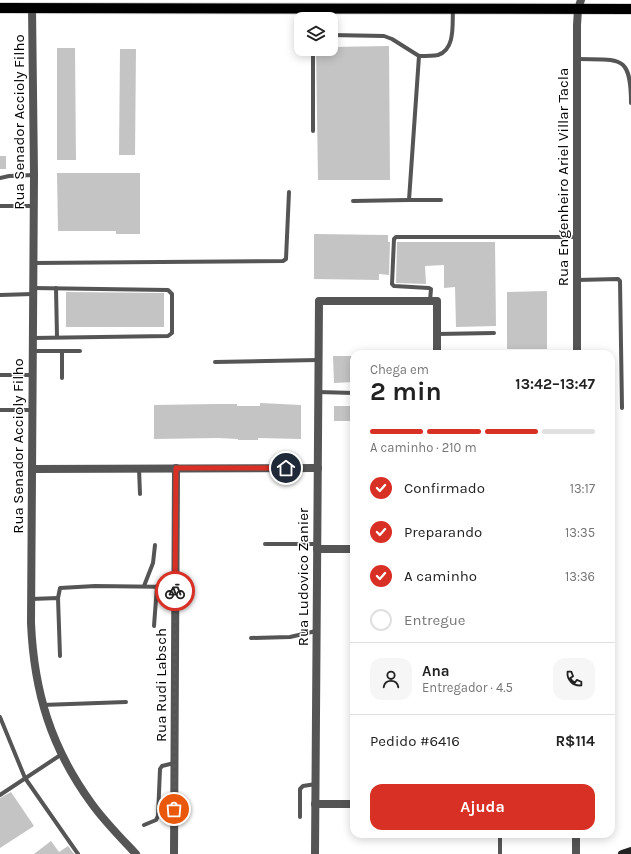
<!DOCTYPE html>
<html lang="pt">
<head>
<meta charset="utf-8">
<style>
	body { margin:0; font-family:Karla,sans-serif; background:#f6f6f6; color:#222; height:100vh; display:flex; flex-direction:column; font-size:15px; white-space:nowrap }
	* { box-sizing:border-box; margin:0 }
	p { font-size:13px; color:#767676 }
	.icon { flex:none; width:22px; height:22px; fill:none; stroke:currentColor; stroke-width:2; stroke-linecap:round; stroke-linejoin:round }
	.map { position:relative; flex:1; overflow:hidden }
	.panel { position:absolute; left:350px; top:350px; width:265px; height:488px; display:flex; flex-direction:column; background:#fff; border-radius:12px; box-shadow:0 2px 10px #0003 }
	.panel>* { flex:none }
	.controls { position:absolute; left:294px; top:12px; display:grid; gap:8px }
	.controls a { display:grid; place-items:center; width:44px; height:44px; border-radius:8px; background:#fff; box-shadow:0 2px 10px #0003; font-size:20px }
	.pin { position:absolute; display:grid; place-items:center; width:34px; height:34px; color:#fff; margin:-17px; border:2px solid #fff; border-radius:50%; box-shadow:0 1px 4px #0007 }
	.courier { position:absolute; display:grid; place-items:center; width:40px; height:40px; margin:-20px; border:3px solid #d93025; border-radius:50%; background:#fff; color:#222; box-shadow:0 1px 5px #0007 }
	.headline em { font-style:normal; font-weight:700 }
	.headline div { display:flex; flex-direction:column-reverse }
	.headline { display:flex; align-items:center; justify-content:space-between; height:68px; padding:0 20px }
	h1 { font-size:26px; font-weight:700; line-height:30px }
	.bar { display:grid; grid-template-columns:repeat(4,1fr); gap:6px 4px; align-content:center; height:48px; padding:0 20px }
	.bar i { height:5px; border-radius:3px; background:#e0e0e0 }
	.bar .active { background:#d93025 }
	.bar p { grid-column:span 4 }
	.line { display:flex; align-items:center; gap:10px; padding:0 20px; border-top:1px solid #e0e0e0 }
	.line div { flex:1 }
	.round { display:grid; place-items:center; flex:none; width:42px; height:42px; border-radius:12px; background:#f6f6f6 }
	ol { padding:0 20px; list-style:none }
	li { display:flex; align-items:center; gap:12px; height:44px }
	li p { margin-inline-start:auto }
	li .icon { padding:4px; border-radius:50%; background:#d93025; color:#fff; stroke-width:4 }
	li:last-child { color:#767676 }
	li i { width:22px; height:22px; border:2px solid #e0e0e0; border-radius:50% }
	.action { display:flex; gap:8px; margin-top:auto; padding:8px 20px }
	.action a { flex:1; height:46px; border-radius:12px; background:#d93025; color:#fff; font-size:16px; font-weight:700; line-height:46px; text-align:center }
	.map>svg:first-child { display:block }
	.building { fill:#c4c4c4 }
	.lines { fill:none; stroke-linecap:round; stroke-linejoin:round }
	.primary-casing { stroke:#dbdbdb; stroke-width:12 }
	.service { stroke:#555; stroke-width:4 }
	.minor { stroke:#555; stroke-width:8 }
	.secondary { stroke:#222; stroke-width:8 }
	.primary { stroke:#000; stroke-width:10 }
	.done { stroke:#595959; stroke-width:4; stroke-dasharray:0 7.2 }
	.route { stroke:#d93025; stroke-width:5 }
	.labels { text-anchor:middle; stroke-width:3; stroke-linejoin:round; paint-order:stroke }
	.street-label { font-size:15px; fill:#000; stroke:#fff }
</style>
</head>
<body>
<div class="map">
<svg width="631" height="854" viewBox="0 0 631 854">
	<rect width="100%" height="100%" fill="#fff"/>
	<g class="building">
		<polygon points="389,46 390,180 318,180 316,49 331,49 331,47"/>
		<polygon points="57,48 75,48 76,160 57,160"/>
		<polygon points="120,49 136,49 135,155 119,155"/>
		<rect x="0" y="156" width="6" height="13"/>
		<polygon points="57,173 140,173 140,234 116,234 116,231 58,231"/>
		<polygon points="314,234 388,235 388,242 390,242 389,275 379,274 379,280 314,279"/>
		<polygon points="397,242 495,242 496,326 456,327 455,287 444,288 444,265 425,266 426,284 396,283"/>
		<polygon points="547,291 547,349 507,349 507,292"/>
		<polygon points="66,292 164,293 164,327 66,327"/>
		<polygon points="333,356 354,356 354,382 334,383"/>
		<polygon points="260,403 301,405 301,439 258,438 258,440 238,440 238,439 218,438 154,439 154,405 215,404 237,404 237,406 260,406"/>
		<rect x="334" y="406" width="20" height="15"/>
		<polygon points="11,792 34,826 0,848 0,798"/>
		<polygon points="51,841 59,852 68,846 74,854 34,854"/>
	</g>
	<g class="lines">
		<defs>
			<polyline id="primary" points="0,8 631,9"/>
		</defs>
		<use href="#primary" class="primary-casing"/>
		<g class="service">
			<polyline points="331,35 384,36 392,39 419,56"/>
			<path d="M578,59c42,1 53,-5 53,44"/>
			<polyline points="313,131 313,49"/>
			<polyline points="0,178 9,176 34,175"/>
			<path d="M441,200h-32l10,-144c6,0 14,0 19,-1 18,-6 14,-32 15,-46"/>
			<polyline points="353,201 409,200"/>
			<polyline points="0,206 33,206"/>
			<polyline points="33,263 283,261 286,259 289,192"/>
			<polyline points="577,280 618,279 620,281 622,408"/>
			<polyline points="33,288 168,290 172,294 172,333 168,336 33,338"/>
			<polyline points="56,288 57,337"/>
			<polyline points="0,295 33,294"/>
			<polyline points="430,301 431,289 429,288 394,286 392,284 394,239 396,237 577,237"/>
			<polyline points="437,334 494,333"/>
			<polyline points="33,351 80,351"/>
			<polyline points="62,351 62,378"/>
			<polyline points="215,362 318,360"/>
			<polyline points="0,375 33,375"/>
			<polyline points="318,392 354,393"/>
			<polyline points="0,410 32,410"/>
			<polyline points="139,469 140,494"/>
			<polyline points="265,544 317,544"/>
			<polyline points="144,586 153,563 155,545"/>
			<polyline points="58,598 60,588 95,586 175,587"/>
			<polyline points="31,599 58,598 60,656"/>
			<polyline points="154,626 157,586"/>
			<polyline points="251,638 290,637 316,631"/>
			<polyline points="42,705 126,702"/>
			<polyline points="0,717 25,778 78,854"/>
			<polyline points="0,795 62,754"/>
			<polyline points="300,817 300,789 303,786 316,784"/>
			<polyline points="144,825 156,820 158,816 160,769 162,766 174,763"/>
			<polyline points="500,854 500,834"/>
		</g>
		<g class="minor">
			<path d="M32,8l2,167 -3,448c3,69 20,125 61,181 13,18 29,34 44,50"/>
			<polyline points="577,354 577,25 578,9 581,0"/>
			<polyline points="32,469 318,468"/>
			<polyline points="317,549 354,549"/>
			<polyline points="315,804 354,804"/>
			<polyline points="174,854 176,468"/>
			<polyline points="315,854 319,301 437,301 437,354"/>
			<polyline points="576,854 576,834"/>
		</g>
		<polyline class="secondary" points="622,854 631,851"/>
		<use href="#primary" class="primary"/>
	</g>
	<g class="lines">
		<polyline class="done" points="174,809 175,591"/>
		<polyline class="route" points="175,591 176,468 286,468"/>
	</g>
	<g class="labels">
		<g class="street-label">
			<text transform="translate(19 122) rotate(-90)" y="5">Rua Senador Accioly Filho</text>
			<text transform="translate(563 177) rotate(-90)" y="5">Rua Engenheiro Ariel Villar Tacla</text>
			<text transform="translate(18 446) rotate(-90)" y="5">Rua Senador Accioly Filho</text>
			<text transform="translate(303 577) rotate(-90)" y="5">Rua Ludovico Zanier</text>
			<text transform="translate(161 685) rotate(-90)" y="5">Rua Rudi Labsch</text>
		</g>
	</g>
</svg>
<div class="controls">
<a><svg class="icon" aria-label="layers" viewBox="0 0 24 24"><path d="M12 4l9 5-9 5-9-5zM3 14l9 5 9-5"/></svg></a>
</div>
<div class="pin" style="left:174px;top:809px;background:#ea580c"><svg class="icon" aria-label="bag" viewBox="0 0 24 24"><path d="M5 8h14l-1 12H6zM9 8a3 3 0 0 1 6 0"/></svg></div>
<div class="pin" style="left:286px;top:468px;background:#1f2937"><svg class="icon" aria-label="home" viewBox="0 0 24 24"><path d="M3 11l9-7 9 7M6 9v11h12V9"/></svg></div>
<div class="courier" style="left:175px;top:591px"><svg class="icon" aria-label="bike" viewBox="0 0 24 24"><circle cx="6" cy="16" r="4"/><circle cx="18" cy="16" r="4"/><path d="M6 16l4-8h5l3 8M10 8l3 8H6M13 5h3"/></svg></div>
<section class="panel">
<div class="headline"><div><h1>2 min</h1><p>Chega em</p></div><em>13:42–13:47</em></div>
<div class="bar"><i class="active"></i><i class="active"></i><i class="active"></i><i></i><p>A caminho · 210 m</p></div>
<ol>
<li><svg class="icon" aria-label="check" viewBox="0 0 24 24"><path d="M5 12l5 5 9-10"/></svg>Confirmado<p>13:17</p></li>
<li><svg class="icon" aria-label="check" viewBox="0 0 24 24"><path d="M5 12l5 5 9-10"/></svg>Preparando<p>13:35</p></li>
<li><svg class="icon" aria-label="check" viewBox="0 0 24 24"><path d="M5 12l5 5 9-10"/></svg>A caminho<p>13:36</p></li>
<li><i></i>Entregue</li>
</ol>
<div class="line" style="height:72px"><a class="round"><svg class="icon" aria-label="person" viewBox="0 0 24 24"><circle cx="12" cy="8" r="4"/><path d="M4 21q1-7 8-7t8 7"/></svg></a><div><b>Ana</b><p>Entregador · 4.5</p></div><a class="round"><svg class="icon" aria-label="phone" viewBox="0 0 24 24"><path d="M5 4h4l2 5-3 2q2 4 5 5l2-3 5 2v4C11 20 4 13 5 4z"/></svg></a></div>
<div class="line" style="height:52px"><div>Pedido #6416</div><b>R$114</b></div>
<div class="action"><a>Ajuda</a></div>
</section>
</div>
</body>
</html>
